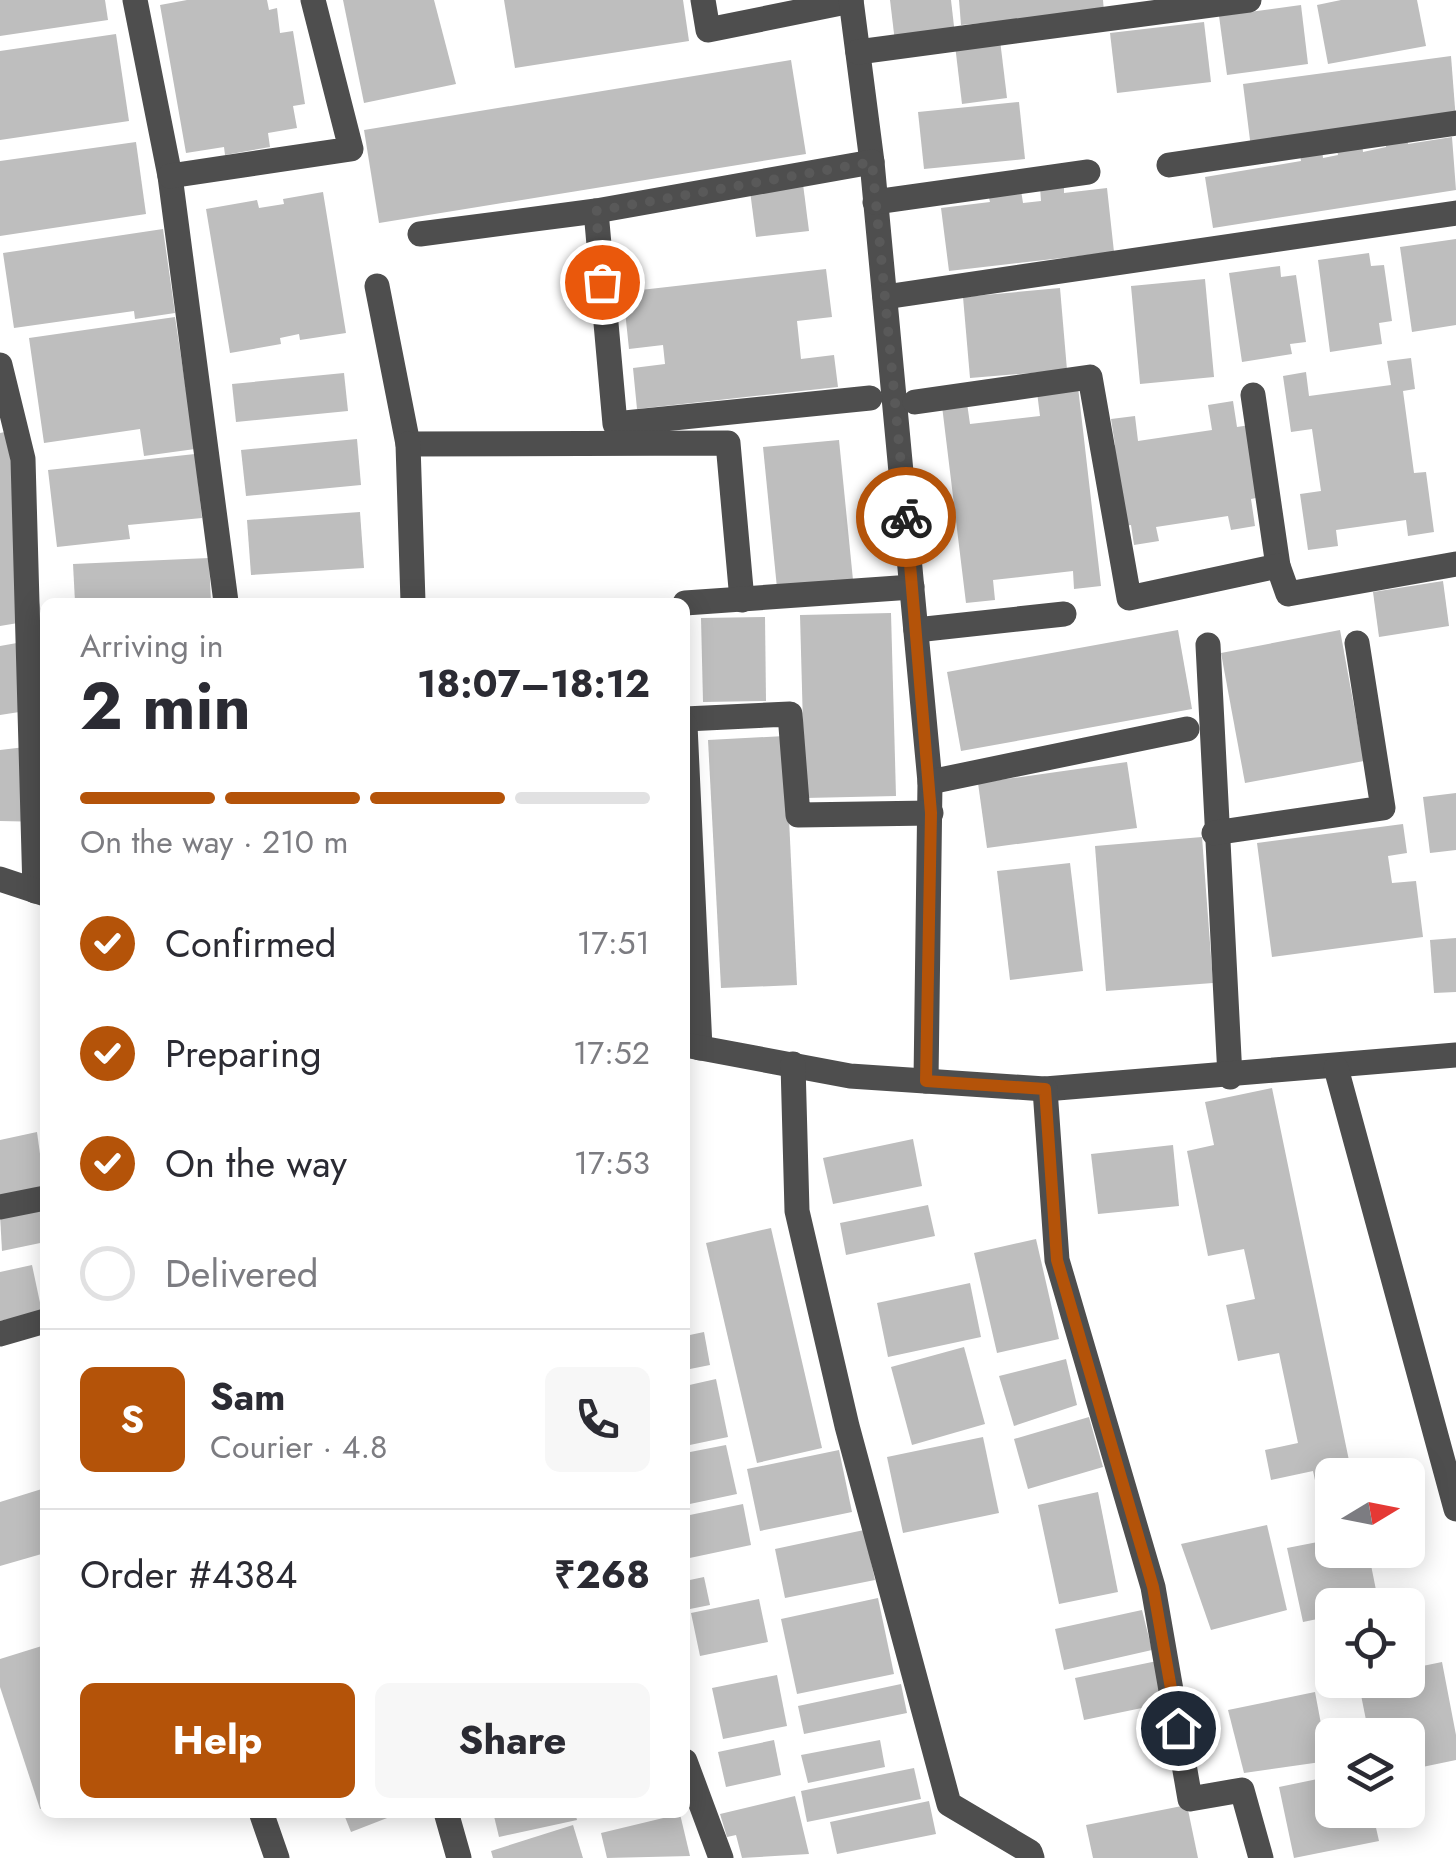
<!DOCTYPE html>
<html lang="en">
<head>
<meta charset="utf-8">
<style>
	body { margin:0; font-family:Jost,sans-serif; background:#f7f7f7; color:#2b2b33; height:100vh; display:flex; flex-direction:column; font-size:38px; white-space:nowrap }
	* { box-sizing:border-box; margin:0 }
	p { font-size:32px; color:#7c7c81 }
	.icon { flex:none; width:55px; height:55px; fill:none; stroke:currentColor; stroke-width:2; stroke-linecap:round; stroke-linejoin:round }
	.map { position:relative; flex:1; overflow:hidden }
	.drawer { position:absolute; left:40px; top:598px; width:650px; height:1220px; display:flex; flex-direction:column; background:#fff; border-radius:15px; box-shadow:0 5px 25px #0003 }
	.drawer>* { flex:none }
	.needle { width:65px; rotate:80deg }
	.fabs { position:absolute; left:1315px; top:1458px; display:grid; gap:20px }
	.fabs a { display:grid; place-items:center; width:110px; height:110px; border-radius:15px; background:#fff; box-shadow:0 5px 25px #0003; font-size:50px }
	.pin { position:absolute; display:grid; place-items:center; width:85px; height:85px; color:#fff; margin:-42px; border:5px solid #fff; border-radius:50%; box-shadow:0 2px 10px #0007 }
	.courier { position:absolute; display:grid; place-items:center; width:100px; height:100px; margin:-50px; border:8px solid #b45309; border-radius:50%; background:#fff; color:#222; box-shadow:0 2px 12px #0007 }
	.summary em { font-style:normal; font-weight:700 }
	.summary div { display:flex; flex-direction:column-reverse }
	.summary { display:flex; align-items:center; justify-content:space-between; height:170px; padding:0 40px }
	h1 { font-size:65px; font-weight:700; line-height:75px }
	.bar { display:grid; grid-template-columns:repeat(4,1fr); gap:15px 10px; align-content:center; height:120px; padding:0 40px }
	.bar i { height:12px; border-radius:8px; background:#e1e1e2 }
	.bar .active { background:#b45309 }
	.bar p { grid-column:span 4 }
	.line { display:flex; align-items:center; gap:25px; padding:0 40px; border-top:2px solid #e1e1e2 }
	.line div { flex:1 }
	.round { display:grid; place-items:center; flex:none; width:105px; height:105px; border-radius:15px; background:#f7f7f7 }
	ol { padding:0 40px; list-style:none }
	li { display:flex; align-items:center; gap:30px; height:110px }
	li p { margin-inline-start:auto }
	li .icon { padding:10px; border-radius:50%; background:#b45309; color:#fff; stroke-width:4 }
	li:last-child { color:#7c7c81 }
	li i { width:55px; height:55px; border:5px solid #e1e1e2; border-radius:50% }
	.action { display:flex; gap:20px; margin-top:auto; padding:20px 40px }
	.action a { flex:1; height:115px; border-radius:15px; background:#b45309; color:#fff; font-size:40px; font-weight:700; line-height:115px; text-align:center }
	.action a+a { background:#f7f7f7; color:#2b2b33 }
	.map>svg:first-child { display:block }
	.building { fill:#bebebe }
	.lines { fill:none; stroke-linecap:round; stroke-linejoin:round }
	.minor { stroke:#4e4e4e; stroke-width:25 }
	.done { stroke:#595959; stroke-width:10; stroke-dasharray:0 18 }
	.route { stroke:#b45309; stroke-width:12 }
</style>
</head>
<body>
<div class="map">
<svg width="1456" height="1858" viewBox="0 0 1456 1858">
	<rect width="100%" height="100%" fill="#fff"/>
	<g class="building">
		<polygon points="0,0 105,0 108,20 0,36"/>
		<polygon points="187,0 267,0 269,10 277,8 280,33 293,31 305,104 293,106 297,128 268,133 270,147 225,155 224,147 186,153 160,5"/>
		<polygon points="343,0 434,0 456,84 364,103"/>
		<polygon points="504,0 683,0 689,41 515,68"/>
		<polygon points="890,0 951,0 955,35 895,42"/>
		<polygon points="959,0 1103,0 1104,12 961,25"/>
		<polygon points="1341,0 1417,0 1426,46 1328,64 1317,5"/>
		<polygon points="1301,5 1308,64 1227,75 1219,16"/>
		<polygon points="1204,22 1211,82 1117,93 1110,33"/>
		<polygon points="116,34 129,121 0,140 0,51"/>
		<polygon points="1000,40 1007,98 962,104 955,45"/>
		<polygon points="1451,56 1456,121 1251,148 1243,84"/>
		<polygon points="791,60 806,154 379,223 364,130"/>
		<polygon points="1019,102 1025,159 924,169 918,112"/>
		<polygon points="1452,137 1456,190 1213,228 1205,177 1301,161 1300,153 1322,149 1323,158 1338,155 1336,146 1362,142 1363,152 1386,147 1386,141 1407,138 1408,144"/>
		<polygon points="136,142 146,214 0,236 0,161"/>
		<polygon points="803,184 809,231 756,237 750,191"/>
		<polygon points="1064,184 1064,193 1107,188 1114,252 949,271 941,208 990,202 988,194 1021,190 1023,203 1041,201 1040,187"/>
		<polygon points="323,192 346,333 300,340 299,334 280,338 281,344 230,353 206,209 257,200 259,208 284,204 283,199"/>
		<polygon points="163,229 175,313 135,319 134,311 14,328 3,253"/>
		<polygon points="1456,239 1456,325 1412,332 1400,247"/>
		<polygon points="1369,253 1371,266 1384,265 1392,321 1379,323 1382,344 1330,352 1318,260"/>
		<polygon points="1280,266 1281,277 1296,275 1306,342 1290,344 1292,354 1242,362 1229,273"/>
		<polygon points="826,269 832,317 797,321 801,359 834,355 838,387 637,409 633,368 665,364 663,345 629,349 623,292"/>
		<polygon points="1205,279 1214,377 1140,384 1131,286"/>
		<polygon points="1060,288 1067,370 970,378 963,297"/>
		<polygon points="175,317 195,449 144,456 140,429 44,443 29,338"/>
		<polygon points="1411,358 1415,389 1403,391 1414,473 1426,472 1434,532 1408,536 1406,520 1336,530 1338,546 1308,550 1300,494 1321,491 1312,429 1291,432 1283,376 1306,372 1309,396 1391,385 1387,361"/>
		<polygon points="344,373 348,411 236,422 232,384"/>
		<polygon points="1078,387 1101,586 1074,589 1073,571 993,580 995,600 966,603 942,406 967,403 970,424 1040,416 1037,392"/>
		<polygon points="1233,401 1237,427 1250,425 1261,497 1251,499 1255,526 1231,530 1228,516 1156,527 1159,541 1134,545 1131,525 1117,527 1105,447 1115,445 1111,419 1135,416 1138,441 1212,430 1208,405"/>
		<polygon points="10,431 42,619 0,626 0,433"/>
		<polygon points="357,439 361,485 246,496 241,450"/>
		<polygon points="839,440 853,580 777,588 763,447"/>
		<polygon points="195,454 202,518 128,525 130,539 57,547 48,470"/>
		<polygon points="360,512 364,568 251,575 247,520"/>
		<polygon points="209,558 211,602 75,602 73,564"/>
		<polygon points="1443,581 1449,626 1379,637 1373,592"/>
		<polygon points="891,613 896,796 805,798 800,615"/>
		<polygon points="765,617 766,701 703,702 701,618"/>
		<polygon points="1178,630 1192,709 961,751 947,672"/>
		<polygon points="1340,630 1364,761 1245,783 1221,653"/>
		<polygon points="45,638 45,708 0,715 0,646"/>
		<polygon points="785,736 797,985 721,988 708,740"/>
		<polygon points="42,745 45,822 0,821 0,750"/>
		<polygon points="1127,762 1137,828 987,848 978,783"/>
		<polygon points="1456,793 1456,850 1430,853 1423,797"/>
		<polygon points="1403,824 1407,853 1388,856 1392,883 1416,881 1423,937 1272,957 1257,843"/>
		<polygon points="1202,837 1213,983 1106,991 1095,846"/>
		<polygon points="1070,863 1083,971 1010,980 997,871"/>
		<polygon points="1456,938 1456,992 1434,993 1430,940"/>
		<polygon points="1272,1088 1352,1475 1332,1475 1332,1550 1368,1550 1379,1605 1332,1605 1332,1616 1303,1622 1287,1548 1328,1540 1313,1471 1271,1480 1265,1450 1298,1443 1279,1353 1238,1361 1226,1305 1255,1299 1244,1249 1208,1256 1187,1151 1214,1145 1205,1102"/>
		<polygon points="37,1132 45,1190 0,1200 0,1140"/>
		<polygon points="913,1139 922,1186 833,1204 823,1158"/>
		<polygon points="1173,1145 1179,1206 1098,1214 1091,1154"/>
		<polygon points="928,1205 935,1236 846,1255 840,1223"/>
		<polygon points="45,1206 45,1242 2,1251 0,1215"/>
		<polygon points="771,1228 822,1448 757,1463 706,1243"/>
		<polygon points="1036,1239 1059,1339 997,1353 974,1253"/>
		<polygon points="32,1265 42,1312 0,1321 0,1272"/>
		<polygon points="970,1283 981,1337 888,1357 877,1303"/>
		<polygon points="704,1332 710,1365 685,1370 685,1336"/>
		<polygon points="964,1347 985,1424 912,1445 891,1367"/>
		<polygon points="1066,1359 1077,1405 1014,1426 999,1376"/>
		<polygon points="716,1379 728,1437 685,1446 685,1386"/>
		<polygon points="1089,1417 1103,1467 1028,1489 1014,1439"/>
		<polygon points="983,1437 999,1513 903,1533 887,1457"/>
		<polygon points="726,1445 737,1494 685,1505 685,1453"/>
		<polygon points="839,1450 852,1512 760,1531 747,1469"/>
		<polygon points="45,1488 45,1553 0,1566 0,1502"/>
		<polygon points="1098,1492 1118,1592 1059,1604 1038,1505"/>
		<polygon points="743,1504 751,1545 685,1559 685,1516"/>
		<polygon points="1267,1525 1287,1610 1211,1630 1181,1544"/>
		<polygon points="864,1530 875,1580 785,1598 775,1549"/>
		<polygon points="704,1577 710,1605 685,1610 685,1581"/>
		<polygon points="878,1598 894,1674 797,1694 781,1619"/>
		<polygon points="759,1599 768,1642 700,1656 691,1613"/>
		<polygon points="1142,1610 1152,1650 1064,1670 1055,1629"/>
		<polygon points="45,1645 45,1807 40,1809 0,1687 0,1659"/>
		<polygon points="1157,1661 1166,1703 1084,1720 1075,1678"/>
		<polygon points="1442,1662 1456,1735 1456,1760 1408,1770 1408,1735 1369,1735 1358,1680 1408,1680 1408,1669"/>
		<polygon points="777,1675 787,1726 723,1739 712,1688"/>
		<polygon points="901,1684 907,1713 804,1734 798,1706"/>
		<polygon points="1315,1692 1328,1761 1244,1773 1228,1710"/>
		<polygon points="774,1740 781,1775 726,1787 718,1752"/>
		<polygon points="880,1740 885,1767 808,1783 801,1755"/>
		<polygon points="914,1768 921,1799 807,1822 801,1791"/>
		<polygon points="1332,1776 1332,1810 1372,1810 1379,1841 1294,1858 1279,1787"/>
		<polygon points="795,1796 809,1854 742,1858 736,1835 727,1837 720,1814"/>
		<polygon points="929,1801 936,1834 837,1854 830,1822"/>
		<polygon points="1187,1805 1198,1858 1093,1858 1086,1825"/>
		<polygon points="343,1812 400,1812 400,1813 351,1832"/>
		<polygon points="493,1812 575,1812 577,1820 499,1837"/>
		<polygon points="680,1814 690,1856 607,1858 601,1833"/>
		<polygon points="573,1825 583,1858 493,1858 491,1851"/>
	</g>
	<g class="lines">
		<g class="minor">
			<polyline points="135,0 170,176 226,602"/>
			<polyline points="703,0 708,30 851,1"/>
			<polyline points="851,0 872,162 930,782 926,1081"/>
			<polyline points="858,52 1249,0"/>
			<polyline points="1169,165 1456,123"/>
			<polyline points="170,176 351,149 313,0"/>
			<polyline points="875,202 1088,172"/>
			<polyline points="596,211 615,424 870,398"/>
			<polyline points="420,234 596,211 872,162"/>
			<polyline points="377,286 408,444 728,443 742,600"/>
			<polyline points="885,297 1456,213"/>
			<polyline points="0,365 23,459 35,891"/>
			<polyline points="1253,395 1278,566"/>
			<polyline points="915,402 1090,377 1129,598 1278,566 1288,594 1456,564"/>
			<polyline points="408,444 413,602"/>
			<polyline points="685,603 912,587"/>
			<polyline points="916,630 1064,614"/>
			<polyline points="1208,645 1230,1077"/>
			<polyline points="685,719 790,714 798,815 931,813"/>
			<polyline points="685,725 700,1048"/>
			<polyline points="930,782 1187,729"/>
			<polyline points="1214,833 1383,808 1357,643"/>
			<polyline points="0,879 45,894"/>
			<polyline points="685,1045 850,1076 1045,1089 1456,1055"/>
			<polyline points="793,1064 797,1211 847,1426 949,1804 1030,1852 1032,1858"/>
			<polyline points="1336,1068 1456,1509"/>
			<polyline points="1045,1089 1057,1260 1153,1587 1190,1799 1242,1790 1261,1858"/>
			<polyline points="0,1207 45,1198"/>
			<polyline points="0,1334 45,1321"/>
			<polyline points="685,1761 721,1858"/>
			<polyline points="261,1812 277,1858"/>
			<polyline points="446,1812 459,1858"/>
		</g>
	</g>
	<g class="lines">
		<polyline class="done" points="602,282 596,211 872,162 906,517"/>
		<polyline class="route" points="906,517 931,813 926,1081 1045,1089 1057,1260 1153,1587 1178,1728"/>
	</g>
</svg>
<div class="fabs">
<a><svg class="needle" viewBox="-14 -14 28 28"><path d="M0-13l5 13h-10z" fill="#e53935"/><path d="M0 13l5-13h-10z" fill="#7c7c81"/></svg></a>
<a><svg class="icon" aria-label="locate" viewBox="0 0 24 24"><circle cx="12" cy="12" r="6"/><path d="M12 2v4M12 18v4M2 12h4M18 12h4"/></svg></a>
<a><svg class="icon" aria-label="layers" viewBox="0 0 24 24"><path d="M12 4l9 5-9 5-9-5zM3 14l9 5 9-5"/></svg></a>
</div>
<div class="pin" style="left:602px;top:282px;background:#ea580c"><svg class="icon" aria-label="bag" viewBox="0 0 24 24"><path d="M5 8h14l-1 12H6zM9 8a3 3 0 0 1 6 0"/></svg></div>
<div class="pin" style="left:1178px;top:1728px;background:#1f2937"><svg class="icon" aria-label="home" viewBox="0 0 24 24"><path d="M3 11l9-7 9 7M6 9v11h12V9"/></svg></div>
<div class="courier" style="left:906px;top:517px"><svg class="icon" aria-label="bike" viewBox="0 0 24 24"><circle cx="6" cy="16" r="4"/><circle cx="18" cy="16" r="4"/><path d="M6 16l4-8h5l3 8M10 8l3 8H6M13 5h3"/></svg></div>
<section class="drawer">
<div class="summary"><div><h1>2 min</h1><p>Arriving in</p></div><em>18:07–18:12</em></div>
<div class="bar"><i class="active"></i><i class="active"></i><i class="active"></i><i></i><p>On the way · 210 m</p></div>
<ol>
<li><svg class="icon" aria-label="check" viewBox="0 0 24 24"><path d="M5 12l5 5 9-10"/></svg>Confirmed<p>17:51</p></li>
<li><svg class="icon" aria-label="check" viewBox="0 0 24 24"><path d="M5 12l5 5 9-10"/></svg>Preparing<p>17:52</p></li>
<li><svg class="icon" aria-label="check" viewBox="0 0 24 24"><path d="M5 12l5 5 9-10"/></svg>On the way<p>17:53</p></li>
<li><i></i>Delivered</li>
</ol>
<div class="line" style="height:180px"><b class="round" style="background:#b45309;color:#fff">S</b><div><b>Sam</b><p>Courier · 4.8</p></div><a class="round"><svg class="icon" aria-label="phone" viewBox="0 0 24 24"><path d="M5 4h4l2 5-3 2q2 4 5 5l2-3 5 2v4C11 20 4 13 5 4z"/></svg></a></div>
<div class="line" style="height:130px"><div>Order #4384</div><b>₹268</b></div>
<div class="action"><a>Help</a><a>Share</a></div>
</section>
</div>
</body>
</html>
